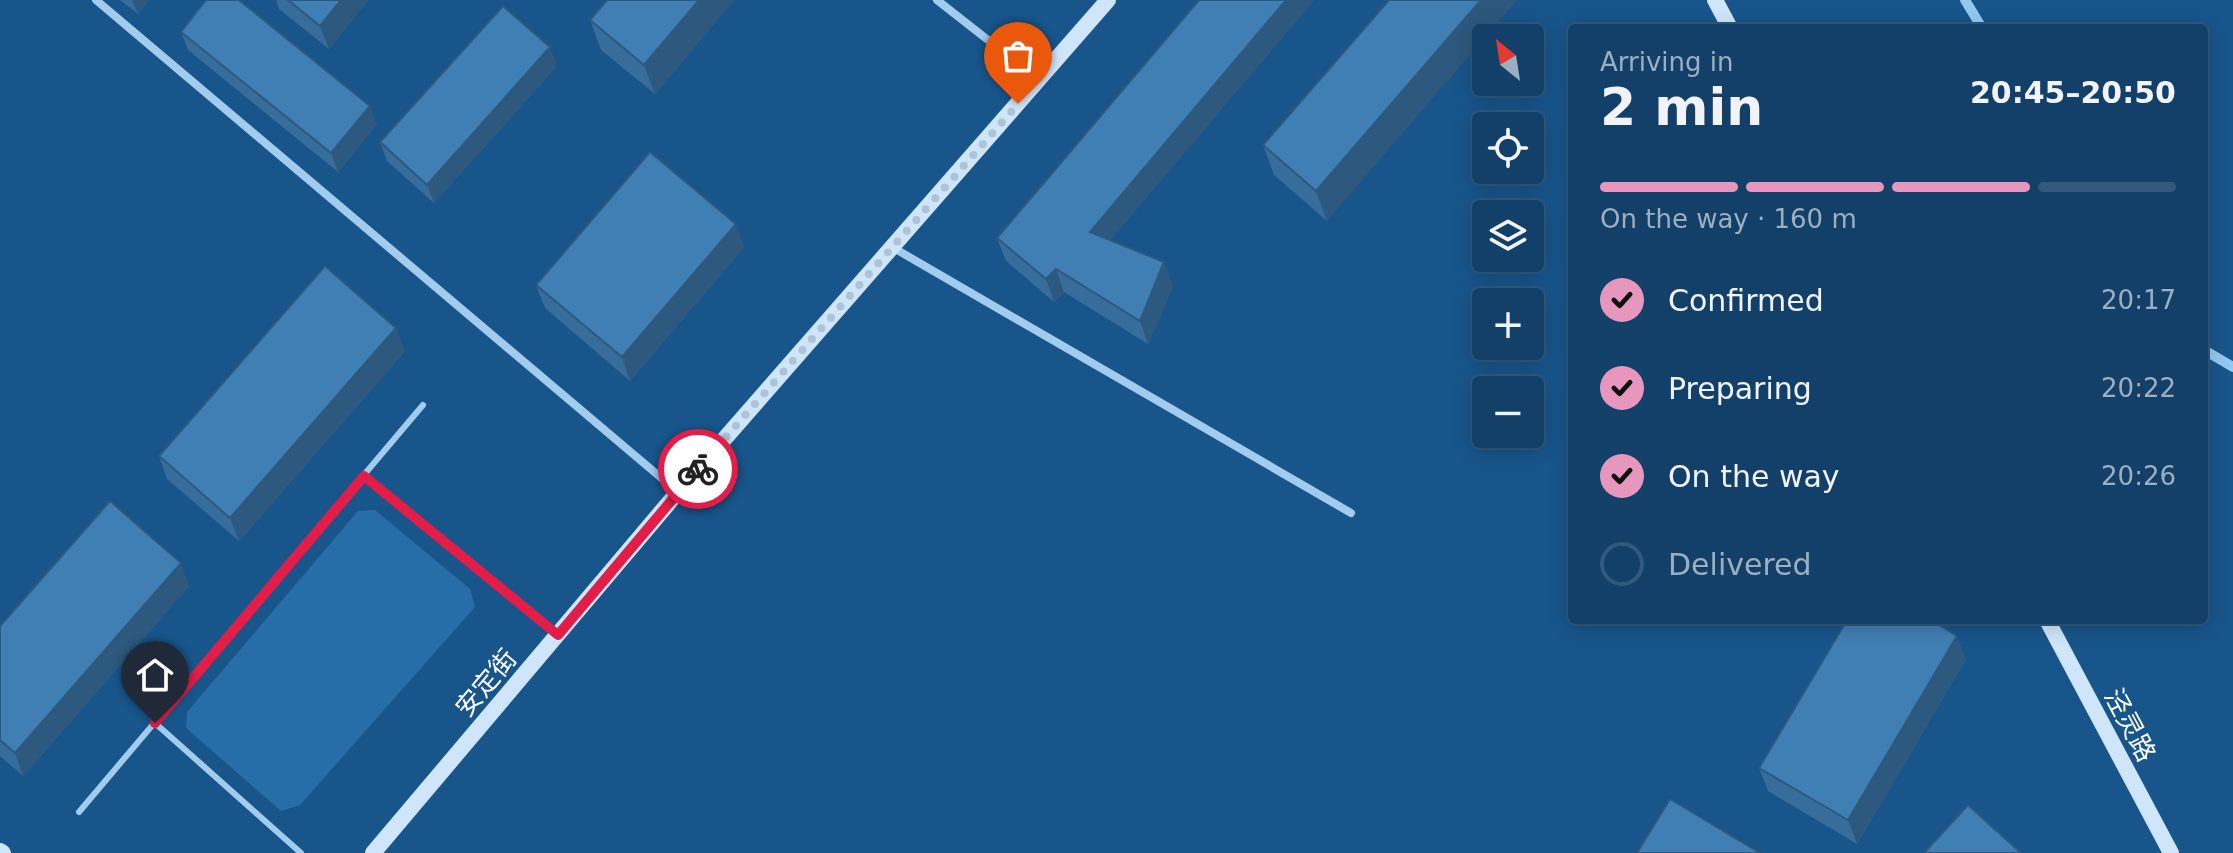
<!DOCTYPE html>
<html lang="en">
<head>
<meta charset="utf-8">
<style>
	body { margin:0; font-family:"DejaVu Sans","Noto Sans SC",sans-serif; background:#1f4b71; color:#f1f3f6; height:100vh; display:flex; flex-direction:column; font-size:30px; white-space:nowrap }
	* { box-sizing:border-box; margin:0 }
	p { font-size:26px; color:#9cafc0 }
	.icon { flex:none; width:44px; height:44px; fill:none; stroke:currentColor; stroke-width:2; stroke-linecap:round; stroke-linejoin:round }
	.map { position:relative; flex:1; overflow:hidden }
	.side { position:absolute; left:1568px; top:24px; width:640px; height:600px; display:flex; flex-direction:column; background:#124068; border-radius:8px; box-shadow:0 4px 20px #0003,0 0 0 2px #31597c }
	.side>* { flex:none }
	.needle { width:52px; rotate:330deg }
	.fabs { position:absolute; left:1472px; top:24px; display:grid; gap:16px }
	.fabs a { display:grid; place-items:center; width:72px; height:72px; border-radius:8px; background:#124068; box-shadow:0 4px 20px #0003,0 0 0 2px #31597c; font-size:40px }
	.pin { position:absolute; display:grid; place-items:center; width:68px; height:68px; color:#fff; margin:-82px -34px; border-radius:50% 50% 50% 0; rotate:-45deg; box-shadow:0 0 8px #0007 }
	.pin .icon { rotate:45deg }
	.courier { position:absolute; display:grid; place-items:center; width:80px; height:80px; margin:-40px; border:6px solid #e11d48; border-radius:50%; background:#fff; color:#222; box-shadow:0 2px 10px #0007 }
	.summary em { font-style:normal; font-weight:700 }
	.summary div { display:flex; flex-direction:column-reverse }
	.summary { display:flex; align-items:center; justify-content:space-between; height:136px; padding:0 32px }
	h1 { font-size:52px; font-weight:700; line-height:60px }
	.bar { display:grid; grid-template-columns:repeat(4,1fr); gap:12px 8px; align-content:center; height:96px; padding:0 32px }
	.bar i { height:10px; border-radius:6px; background:#31597c }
	.bar .current { background:#e797bd }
	.bar p { grid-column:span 4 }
	ol { padding:0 32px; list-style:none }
	li { display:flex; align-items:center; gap:24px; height:88px }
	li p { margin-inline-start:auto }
	li .icon { padding:8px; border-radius:50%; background:#e797bd; color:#111; stroke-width:4 }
	li:last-child { color:#9cafc0 }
	li i { width:44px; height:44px; border:4px solid #31597c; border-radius:50% }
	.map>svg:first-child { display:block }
	.green { fill:#276ea8 }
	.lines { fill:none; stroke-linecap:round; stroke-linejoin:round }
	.stream { stroke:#94c8f1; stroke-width:10 }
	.lane { stroke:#a2ccee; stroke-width:6 }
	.street { stroke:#a2ccee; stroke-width:8 }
	.secondary { stroke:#cfe6fa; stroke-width:16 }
	.wall { fill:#376d9b }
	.shaded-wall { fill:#2d597e }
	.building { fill:#407fb4; stroke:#2d597e; stroke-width:2 }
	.done { stroke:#aec4d6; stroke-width:8; stroke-dasharray:0 14.4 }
	.route { stroke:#e11d48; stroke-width:10 }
	.labels { text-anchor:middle; stroke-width:6; stroke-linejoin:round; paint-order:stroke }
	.street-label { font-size:26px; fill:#fff; stroke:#18558b }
</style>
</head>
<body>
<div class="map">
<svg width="2233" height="853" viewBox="0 0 2233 853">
	<rect width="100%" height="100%" fill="#18558b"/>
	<polygon class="green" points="375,510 470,589 475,607 300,805 281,811 186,728 187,712 358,511"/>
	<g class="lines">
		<g class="stream">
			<polyline points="1965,0 1982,28"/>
			<polyline points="2204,350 2233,367"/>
		</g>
		<g class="lane">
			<polyline points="364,476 556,633"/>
			<polyline points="155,723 301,853"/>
			<polyline points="79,812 423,405"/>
		</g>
		<g class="street">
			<polyline points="96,0 678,492"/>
			<polyline points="937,0 1039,80"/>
			<polyline points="892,247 1351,513"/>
		</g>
		<g class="secondary">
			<polyline points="1715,0 1730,28"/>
			<polyline points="2047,620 2171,853"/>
			<polyline points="0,851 3,853"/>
			<polyline points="373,853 678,492 1108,0"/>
		</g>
	</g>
	<g class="wall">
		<polygon points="120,0 149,0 138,14"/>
		<polygon points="276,0 368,0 329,49 279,9"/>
		<polygon points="607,0 734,0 655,94 601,50 590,20"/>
		<polygon points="1314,0 1110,240 1173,286 1148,344 1064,292 1054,302 1006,261 997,238"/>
		<polygon points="1389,0 1327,221 1274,175 1263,145"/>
		<polygon points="181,32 377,124 338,172 188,50"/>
		<polygon points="557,66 434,203 387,161 380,142"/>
		<polygon points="744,247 630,381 545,308 536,285"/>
		<polygon points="405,351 239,541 167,479 159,456"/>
		<polygon points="189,586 23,776 0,756 0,626"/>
		<polygon points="1966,659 1857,844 1768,791 1759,768"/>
	</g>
	<g class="shaded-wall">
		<polygon points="132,0 149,0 138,14"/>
		<polygon points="341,0 368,0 329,49 320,26"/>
		<polygon points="699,0 734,0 655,94 644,65"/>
		<polygon points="1286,0 1314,0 1098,255 1090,232"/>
		<polygon points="1481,0 1517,0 1327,221 1316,191"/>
		<polygon points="550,47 557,66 434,203 427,185"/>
		<polygon points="370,106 377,124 338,172 331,153"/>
		<polygon points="736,224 744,247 630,381 622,357"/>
		<polygon points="1164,262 1173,286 1148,344 1140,321"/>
		<polygon points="1056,269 1064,292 1054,302 1046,279"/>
		<polygon points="396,328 405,351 239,541 230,518"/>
		<polygon points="181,563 189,586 23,776 15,753"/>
		<polygon points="1957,636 1966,659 1857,844 1848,820"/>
	</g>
	<g class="building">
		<polygon points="206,0 239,0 370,106 331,153 181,32"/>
		<polygon points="288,0 341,0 320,26"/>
		<polygon points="607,0 699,0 644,65 590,20"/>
		<polygon points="1199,0 1286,0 1090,232 1164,262 1140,321 1056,269 1046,279 997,238"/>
		<polygon points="1389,0 1481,0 1316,191 1263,145"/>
		<polygon points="503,6 550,47 427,185 380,142"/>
		<polygon points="650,152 736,224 622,357 536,285"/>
		<polygon points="325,266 396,328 230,518 159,456"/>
		<polygon points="110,501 181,563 15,753 0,740 0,626"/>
		<polygon points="1847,620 1931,620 1957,636 1848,820 1759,768"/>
		<polygon points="1670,799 1760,853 1637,853"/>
		<polygon points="1968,805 2021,853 1924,853"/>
	</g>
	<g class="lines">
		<polyline class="done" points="698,469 1018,104"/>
		<polyline class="route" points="155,723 364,476 558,635 698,469"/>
	</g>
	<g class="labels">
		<g class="street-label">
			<text transform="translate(486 683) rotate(-50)" y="9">安定街</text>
			<text transform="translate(2130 725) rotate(62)" y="9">泾灵路</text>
		</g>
	</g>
</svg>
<div class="fabs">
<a><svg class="needle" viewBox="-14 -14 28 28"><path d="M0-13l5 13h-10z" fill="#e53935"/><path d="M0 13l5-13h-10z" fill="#9cafc0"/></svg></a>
<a><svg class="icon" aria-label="locate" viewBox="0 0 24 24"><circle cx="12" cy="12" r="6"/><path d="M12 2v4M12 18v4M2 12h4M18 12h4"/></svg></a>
<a><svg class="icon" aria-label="layers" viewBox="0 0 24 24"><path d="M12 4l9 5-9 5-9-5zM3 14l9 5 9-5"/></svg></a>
<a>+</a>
<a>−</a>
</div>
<div class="pin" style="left:1018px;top:104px;background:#ea580c"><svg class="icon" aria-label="bag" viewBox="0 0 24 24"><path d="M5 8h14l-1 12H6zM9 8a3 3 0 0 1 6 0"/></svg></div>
<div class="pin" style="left:155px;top:723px;background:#1f2937"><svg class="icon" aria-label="home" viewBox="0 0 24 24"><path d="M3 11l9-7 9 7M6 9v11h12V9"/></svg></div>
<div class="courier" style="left:698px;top:469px"><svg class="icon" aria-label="bike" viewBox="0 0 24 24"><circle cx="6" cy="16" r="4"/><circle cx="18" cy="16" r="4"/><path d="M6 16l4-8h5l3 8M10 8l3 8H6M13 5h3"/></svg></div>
<section class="side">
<div class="summary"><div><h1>2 min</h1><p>Arriving in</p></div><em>20:45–20:50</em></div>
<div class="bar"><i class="current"></i><i class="current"></i><i class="current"></i><i></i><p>On the way · 160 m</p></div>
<ol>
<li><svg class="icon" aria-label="check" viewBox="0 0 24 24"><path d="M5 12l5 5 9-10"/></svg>Confirmed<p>20:17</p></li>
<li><svg class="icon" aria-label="check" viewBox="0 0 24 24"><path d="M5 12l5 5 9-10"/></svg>Preparing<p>20:22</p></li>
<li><svg class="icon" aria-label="check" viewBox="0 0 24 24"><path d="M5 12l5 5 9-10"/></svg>On the way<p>20:26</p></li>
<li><i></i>Delivered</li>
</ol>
</section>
</div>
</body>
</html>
